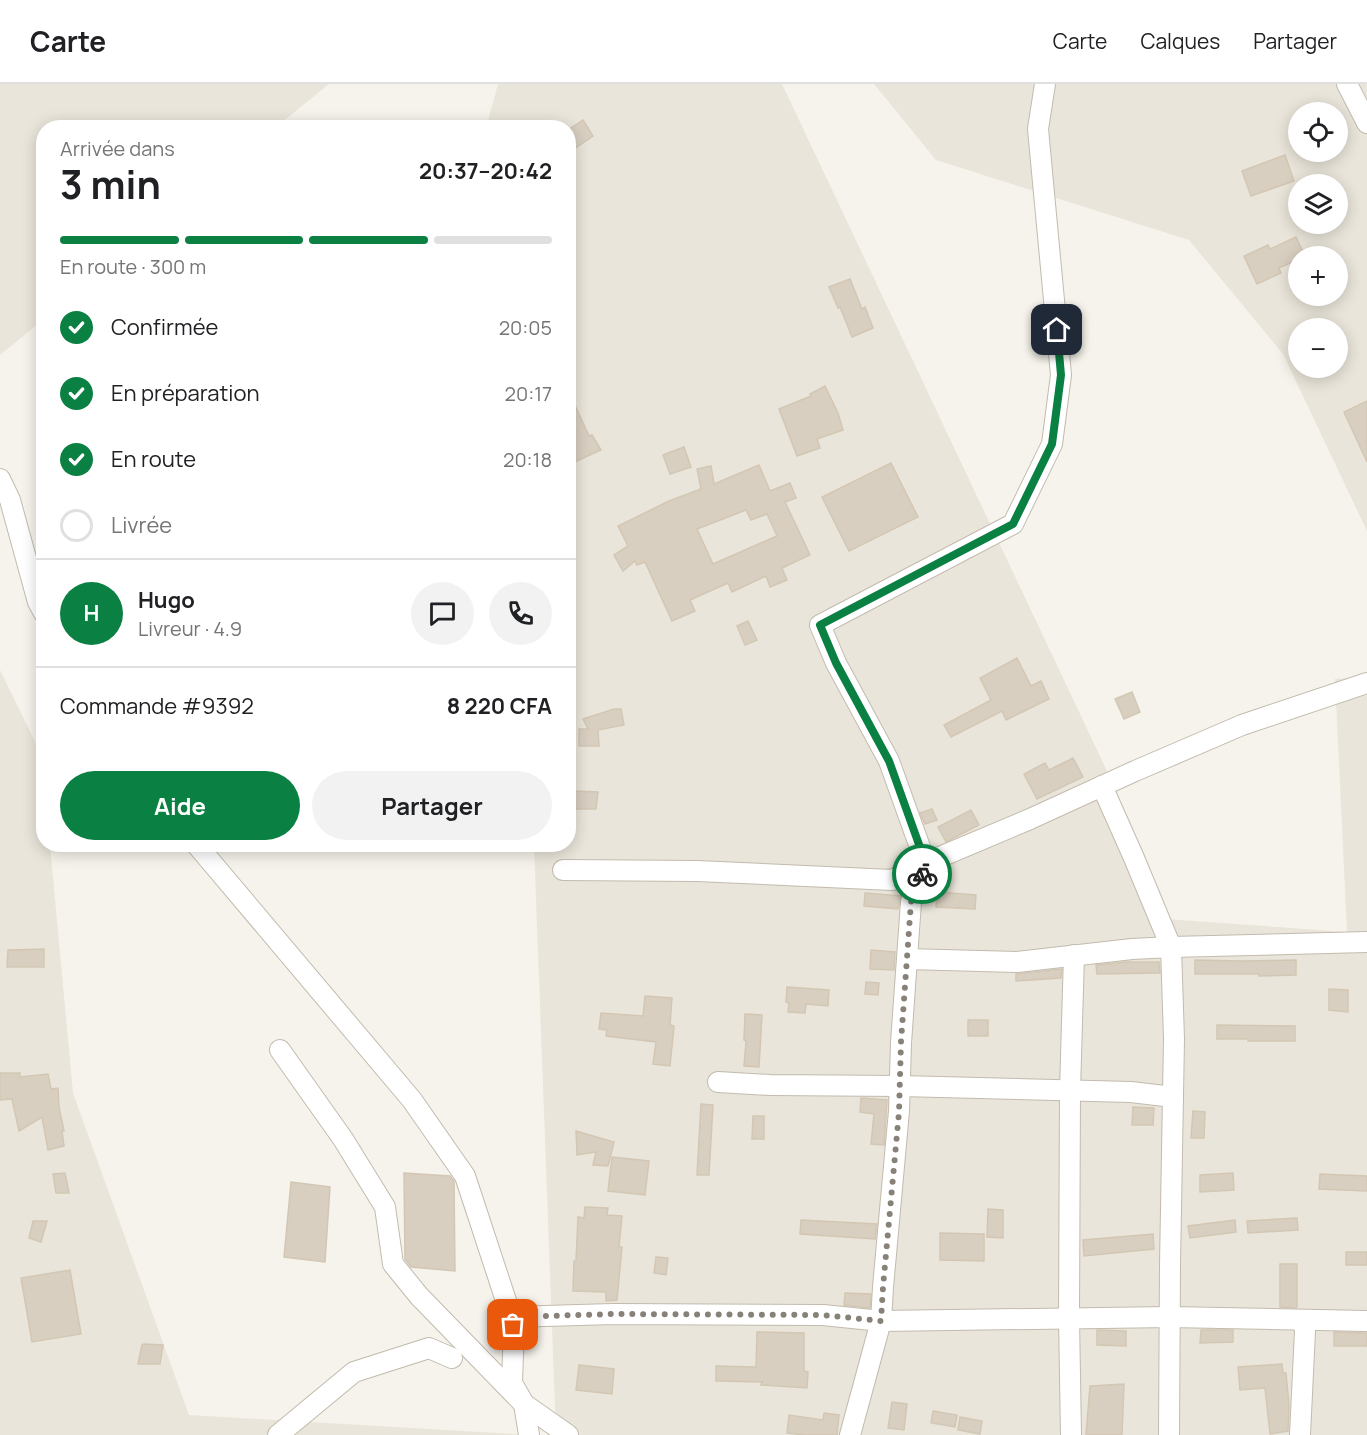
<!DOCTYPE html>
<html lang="fr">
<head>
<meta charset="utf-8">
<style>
	body { margin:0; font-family:Manrope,sans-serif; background:#f2f2f2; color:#202124; height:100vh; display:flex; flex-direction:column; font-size:22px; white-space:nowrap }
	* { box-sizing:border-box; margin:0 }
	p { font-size:20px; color:#757577 }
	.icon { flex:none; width:33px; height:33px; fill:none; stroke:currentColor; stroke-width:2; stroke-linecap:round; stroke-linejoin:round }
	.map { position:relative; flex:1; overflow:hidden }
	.drawer { position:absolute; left:36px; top:36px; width:540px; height:732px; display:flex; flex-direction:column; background:#fff; border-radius:24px; box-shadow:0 3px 15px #0003 }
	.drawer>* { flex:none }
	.buttons { position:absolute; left:1288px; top:18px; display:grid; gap:12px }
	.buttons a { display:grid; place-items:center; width:60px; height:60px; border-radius:50%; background:#fff; box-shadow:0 3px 15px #0003; font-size:30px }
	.pin { position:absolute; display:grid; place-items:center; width:51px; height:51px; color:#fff; margin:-26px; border-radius:12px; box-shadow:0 3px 9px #0006 }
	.courier { position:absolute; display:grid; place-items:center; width:60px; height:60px; margin:-30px; border:4px solid #0b8043; border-radius:50%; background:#fff; color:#222; box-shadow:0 2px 8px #0007 }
	.summary em { font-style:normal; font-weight:700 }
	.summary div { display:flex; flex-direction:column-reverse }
	.summary { display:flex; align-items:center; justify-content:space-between; height:102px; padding:0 24px }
	h1 { font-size:39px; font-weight:700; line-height:45px }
	.bar { display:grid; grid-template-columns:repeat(4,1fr); gap:9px 6px; align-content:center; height:72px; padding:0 24px }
	.bar i { height:8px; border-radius:4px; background:#e0e0e0 }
	.bar .active { background:#0b8043 }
	.bar p { grid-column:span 4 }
	.line { display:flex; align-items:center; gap:15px; padding:0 24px; border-top:2px solid #e0e0e0 }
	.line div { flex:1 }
	.round { display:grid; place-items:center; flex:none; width:63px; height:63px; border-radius:32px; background:#f2f2f2 }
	ol { padding:0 24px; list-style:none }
	li { display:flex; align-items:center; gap:18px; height:66px }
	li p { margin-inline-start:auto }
	li .icon { padding:6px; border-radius:50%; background:#0b8043; color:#fff; stroke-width:4 }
	li:last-child { color:#757577 }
	li i { width:33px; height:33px; border:3px solid #e0e0e0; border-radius:50% }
	.button { display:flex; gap:12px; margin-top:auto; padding:12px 24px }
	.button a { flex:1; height:69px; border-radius:36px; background:#0b8043; color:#fff; font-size:24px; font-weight:700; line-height:69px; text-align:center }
	.button a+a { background:#f2f2f2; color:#202124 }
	header { display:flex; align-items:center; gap:36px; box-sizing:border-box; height:84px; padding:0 30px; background:#fff; border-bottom:2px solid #e0e0e0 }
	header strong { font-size:28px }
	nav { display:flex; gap:33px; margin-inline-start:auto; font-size:21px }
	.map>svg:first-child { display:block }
	.residential { fill:#eae5da; fill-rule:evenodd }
	.building { fill:#d8cfc1; stroke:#d3c7b4; stroke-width:1.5; fill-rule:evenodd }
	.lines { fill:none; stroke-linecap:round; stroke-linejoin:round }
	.minor-casing { stroke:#c2bbae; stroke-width:22 }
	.minor { stroke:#fff; stroke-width:20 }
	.done { stroke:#878178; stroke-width:6; stroke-dasharray:0 10.8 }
	.route { stroke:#0b8043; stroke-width:8 }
</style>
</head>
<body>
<header>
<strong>Carte</strong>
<nav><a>Carte</a><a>Calques</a><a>Partager</a></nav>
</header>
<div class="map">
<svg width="1367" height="1351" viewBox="0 0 1367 1351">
	<rect width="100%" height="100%" fill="#f6f3ec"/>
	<g class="residential">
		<polygon points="0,0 329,0 276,43 44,44 43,236 0,271"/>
		<polygon points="498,0 782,0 1116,706 1166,835 1347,848 1335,595 1367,593 1367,1351 556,1351 534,761 568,760 568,44 486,44"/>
		<path d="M874,0h493v447l-84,-177 -94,-114 -253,-80zM1299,28h39v40h-39zM1299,100h39v40h-39zM1299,172h39v40h-39zM1299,244h39v40h-39z"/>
		<polygon points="0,586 42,672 44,689 44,760 50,761 73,1009 189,1331 531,1351 0,1351"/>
	</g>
	<g class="building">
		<polygon points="583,36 593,52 568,69 568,46"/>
		<polygon points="1285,71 1294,97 1251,112 1242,87"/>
		<polygon points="1296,153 1305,172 1299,172 1299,175 1279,184 1281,189 1257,200 1244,172 1268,161 1270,165"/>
		<polygon points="850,195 862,225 865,223 873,244 852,253 840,223 838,224 829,203"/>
		<polygon points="825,302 838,329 843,346 817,355 820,364 797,372 779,325 811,312 810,310"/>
		<polygon points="568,306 589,352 592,351 601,366 568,381"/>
		<polygon points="1367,317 1367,378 1344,328"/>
		<polygon points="684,363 691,383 670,390 663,371"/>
		<polygon points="891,379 918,433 849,467 822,413"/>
		<path d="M759,381l11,26 20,-8 6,15 -11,4 25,53 -28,13 5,12 -17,7 -4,-11 -34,16 -4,-9 -38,17 5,11 -23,10 -27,-59 -8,3 -2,-4 -12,10 -9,-16 14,-9 -10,-20 51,-25 32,-12 -4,-20 14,-3 3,18zM746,426l5,10 16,-6 10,22 -64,28 -16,-35z"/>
		<polygon points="748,537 757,556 745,561 737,542"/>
		<polygon points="1017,574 1031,602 1041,597 1049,615 1006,636 1002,627 951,653 944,641 991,616 980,594"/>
		<polygon points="1132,608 1140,628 1124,635 1115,615"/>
		<polygon points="614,625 621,625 624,641 598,646 599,662 579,662 579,645 588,645 583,635"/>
		<polygon points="1073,674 1083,693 1037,715 1024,690 1045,679 1049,686"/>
		<polygon points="573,707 598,708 596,725 571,725"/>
		<polygon points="932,725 937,736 925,740 920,729"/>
		<polygon points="971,726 979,741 946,758 938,743"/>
		<polygon points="937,808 976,811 975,825 936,823"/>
		<polygon points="865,809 901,812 898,825 864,822"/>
		<polygon points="44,865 44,883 7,883 8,866"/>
		<polygon points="871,866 895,868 894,886 870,885"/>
		<polygon points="1195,876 1242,877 1296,876 1296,891 1259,892 1259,890 1195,890"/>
		<polygon points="1126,878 1159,878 1160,889 1097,890 1096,881"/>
		<polygon points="1062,885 1061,894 1016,897 1016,890"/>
		<polygon points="866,898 879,899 878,911 865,910"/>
		<polygon points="787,903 829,906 828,922 806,920 805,929 788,928 789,919 786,918"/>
		<polygon points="1329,905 1348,906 1348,928 1329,926"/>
		<polygon points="645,912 672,914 670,941 674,942 670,982 653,980 656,958 606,952 607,946 599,945 601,929 643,932"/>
		<polygon points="745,930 762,931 759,983 744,982 746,957 744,956"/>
		<rect x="968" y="936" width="20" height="16"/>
		<polygon points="1217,941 1295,942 1295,957 1248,957 1248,955 1217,955"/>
		<polygon points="0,989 20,989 20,993 48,990 51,1005 58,1004 59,1023 64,1047 62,1047 64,1062 48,1066 42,1033 19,1047 12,1015 0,1016"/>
		<polygon points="861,1014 887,1016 884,1061 871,1060 874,1030 860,1028"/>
		<polygon points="701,1020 713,1021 709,1091 697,1091"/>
		<polygon points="1133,1023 1154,1024 1153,1041 1132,1041"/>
		<polygon points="1193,1027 1205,1028 1204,1054 1191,1054"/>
		<polygon points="753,1032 764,1032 764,1055 752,1055"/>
		<polygon points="576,1047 614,1058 608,1082 593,1081 596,1068 577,1071"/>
		<polygon points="612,1073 649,1077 645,1111 608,1107"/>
		<polygon points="65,1089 69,1109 56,1109 53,1090"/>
		<polygon points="404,1089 450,1092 454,1097 455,1187 411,1183 405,1175"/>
		<polygon points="1233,1089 1234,1106 1200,1108 1200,1091"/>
		<polygon points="1320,1090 1367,1092 1367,1107 1319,1105"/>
		<polygon points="291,1098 330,1103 325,1178 284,1173"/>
		<polygon points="585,1123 608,1124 607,1131 622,1132 619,1163 622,1163 617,1216 606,1217 606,1208 573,1207 574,1177 576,1177 578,1133 584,1134"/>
		<polygon points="988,1125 1003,1126 1003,1154 987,1153"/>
		<polygon points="1297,1134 1298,1146 1248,1149 1247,1137"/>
		<polygon points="801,1136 877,1140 875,1155 800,1150"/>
		<polygon points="1235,1136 1236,1148 1190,1154 1188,1142"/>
		<polygon points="33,1137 47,1137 41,1158 29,1154"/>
		<polygon points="940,1149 984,1150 984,1177 940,1176"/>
		<polygon points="1153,1150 1154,1165 1084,1172 1083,1156"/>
		<rect x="1346" y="1168" width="21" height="13"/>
		<polygon points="656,1173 668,1174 666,1191 654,1189"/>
		<polygon points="1280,1180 1297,1180 1297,1222 1296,1224 1280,1223"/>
		<polygon points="70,1186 81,1250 32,1258 21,1194"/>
		<polygon points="845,1209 871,1210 870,1224 844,1221"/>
		<polygon points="1097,1246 1126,1247 1126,1262 1097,1261"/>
		<polygon points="1201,1246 1233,1246 1233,1258 1200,1259"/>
		<polygon points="757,1248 804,1249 804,1287 808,1288 807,1304 761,1301 762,1298 716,1297 716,1282 756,1283"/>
		<polygon points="1334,1248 1367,1249 1367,1262 1334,1262"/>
		<polygon points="144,1260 163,1261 160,1280 138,1280 142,1261"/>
		<polygon points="1282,1280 1283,1289 1286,1289 1289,1321 1288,1347 1270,1350 1265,1304 1240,1306 1238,1283"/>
		<polygon points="579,1281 614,1285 612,1310 576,1306"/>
		<polygon points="1124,1300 1122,1351 1086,1351 1090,1302"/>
		<polygon points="892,1318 907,1320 904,1346 888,1344"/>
		<polygon points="933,1327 957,1331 955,1343 931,1339"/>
		<polygon points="824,1329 839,1331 837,1351 805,1351 787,1349 789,1331 823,1336"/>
		<polygon points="960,1333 982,1337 980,1350 958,1346"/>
	</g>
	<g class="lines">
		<defs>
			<g id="minor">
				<polyline points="1347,0 1367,39"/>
				<polyline points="0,395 10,416 38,518 44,529"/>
				<polyline points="1102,702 1134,774 1171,863 1367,858"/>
				<polyline points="196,760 412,1016 465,1092 514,1241 512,1299 524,1320 529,1351"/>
				<polyline points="563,786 697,787 892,796 940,773 1030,735 1135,687 1242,641 1367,599"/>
				<polyline points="907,875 1017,878 1132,865 1171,863 1174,955 1170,1181 1169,1351"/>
				<polyline points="280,966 343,1055 385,1123 393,1180 419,1212 524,1320 568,1351"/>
				<polyline points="718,998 770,1001 900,1002 1131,1008 1173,1013"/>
				<polyline points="511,1233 613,1230 823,1231 881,1237 1170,1233 1367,1237"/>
				<polyline points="278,1351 354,1288 429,1264 452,1274"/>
				<polyline points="850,1351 881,1237 883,1203 899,1027 901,959 911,818 926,780 889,677 836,579 820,541 1013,440 1052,360 1061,291 1038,45 1045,0"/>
				<polyline points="1071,1351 1069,1234 1070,1007 1074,871"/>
				<polyline points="1300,1351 1305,1247 1303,1236"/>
			</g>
		</defs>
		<use href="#minor" class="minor-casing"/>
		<use href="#minor" class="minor"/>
	</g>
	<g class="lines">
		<polyline class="done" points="513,1241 511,1233 613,1230 823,1231 881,1237 883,1203 899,1028 901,958 911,818 922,790"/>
		<polyline class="route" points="922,790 926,780 889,677 836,579 820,541 1013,440 1052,360 1061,291 1057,246"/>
	</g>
</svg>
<div class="buttons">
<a><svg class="icon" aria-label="locate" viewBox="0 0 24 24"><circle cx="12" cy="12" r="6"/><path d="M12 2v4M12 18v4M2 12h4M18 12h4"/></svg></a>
<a><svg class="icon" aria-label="layers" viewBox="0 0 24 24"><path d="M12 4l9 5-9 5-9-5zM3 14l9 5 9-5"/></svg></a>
<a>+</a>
<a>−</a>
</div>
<div class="pin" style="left:513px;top:1241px;background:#ea580c"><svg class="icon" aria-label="bag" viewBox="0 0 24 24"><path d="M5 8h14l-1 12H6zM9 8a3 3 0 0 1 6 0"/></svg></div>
<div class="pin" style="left:1057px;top:246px;background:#1f2937"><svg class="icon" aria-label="home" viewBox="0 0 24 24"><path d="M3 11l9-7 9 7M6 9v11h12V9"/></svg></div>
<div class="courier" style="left:922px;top:790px"><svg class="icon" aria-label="bike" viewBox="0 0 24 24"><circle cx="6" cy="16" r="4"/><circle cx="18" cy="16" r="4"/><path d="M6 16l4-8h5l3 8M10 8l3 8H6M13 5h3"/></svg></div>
<section class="drawer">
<div class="summary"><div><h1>3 min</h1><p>Arrivée dans</p></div><em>20:37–20:42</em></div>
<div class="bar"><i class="active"></i><i class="active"></i><i class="active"></i><i></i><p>En route · 300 m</p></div>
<ol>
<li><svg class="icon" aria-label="check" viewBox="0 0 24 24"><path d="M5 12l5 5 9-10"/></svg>Confirmée<p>20:05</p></li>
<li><svg class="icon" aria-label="check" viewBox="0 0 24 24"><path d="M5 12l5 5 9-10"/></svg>En préparation<p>20:17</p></li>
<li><svg class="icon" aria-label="check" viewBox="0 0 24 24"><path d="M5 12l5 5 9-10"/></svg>En route<p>20:18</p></li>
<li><i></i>Livrée</li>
</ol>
<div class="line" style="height:108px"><b class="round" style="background:#0b8043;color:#fff">H</b><div><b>Hugo</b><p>Livreur · 4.9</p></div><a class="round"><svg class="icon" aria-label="chat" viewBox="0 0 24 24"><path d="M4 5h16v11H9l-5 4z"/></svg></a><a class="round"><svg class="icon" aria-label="phone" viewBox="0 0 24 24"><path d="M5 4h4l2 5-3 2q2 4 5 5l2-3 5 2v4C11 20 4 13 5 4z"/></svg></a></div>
<div class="line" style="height:78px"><div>Commande #9392</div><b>8 220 CFA</b></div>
<div class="button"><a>Aide</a><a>Partager</a></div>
</section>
</div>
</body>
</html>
